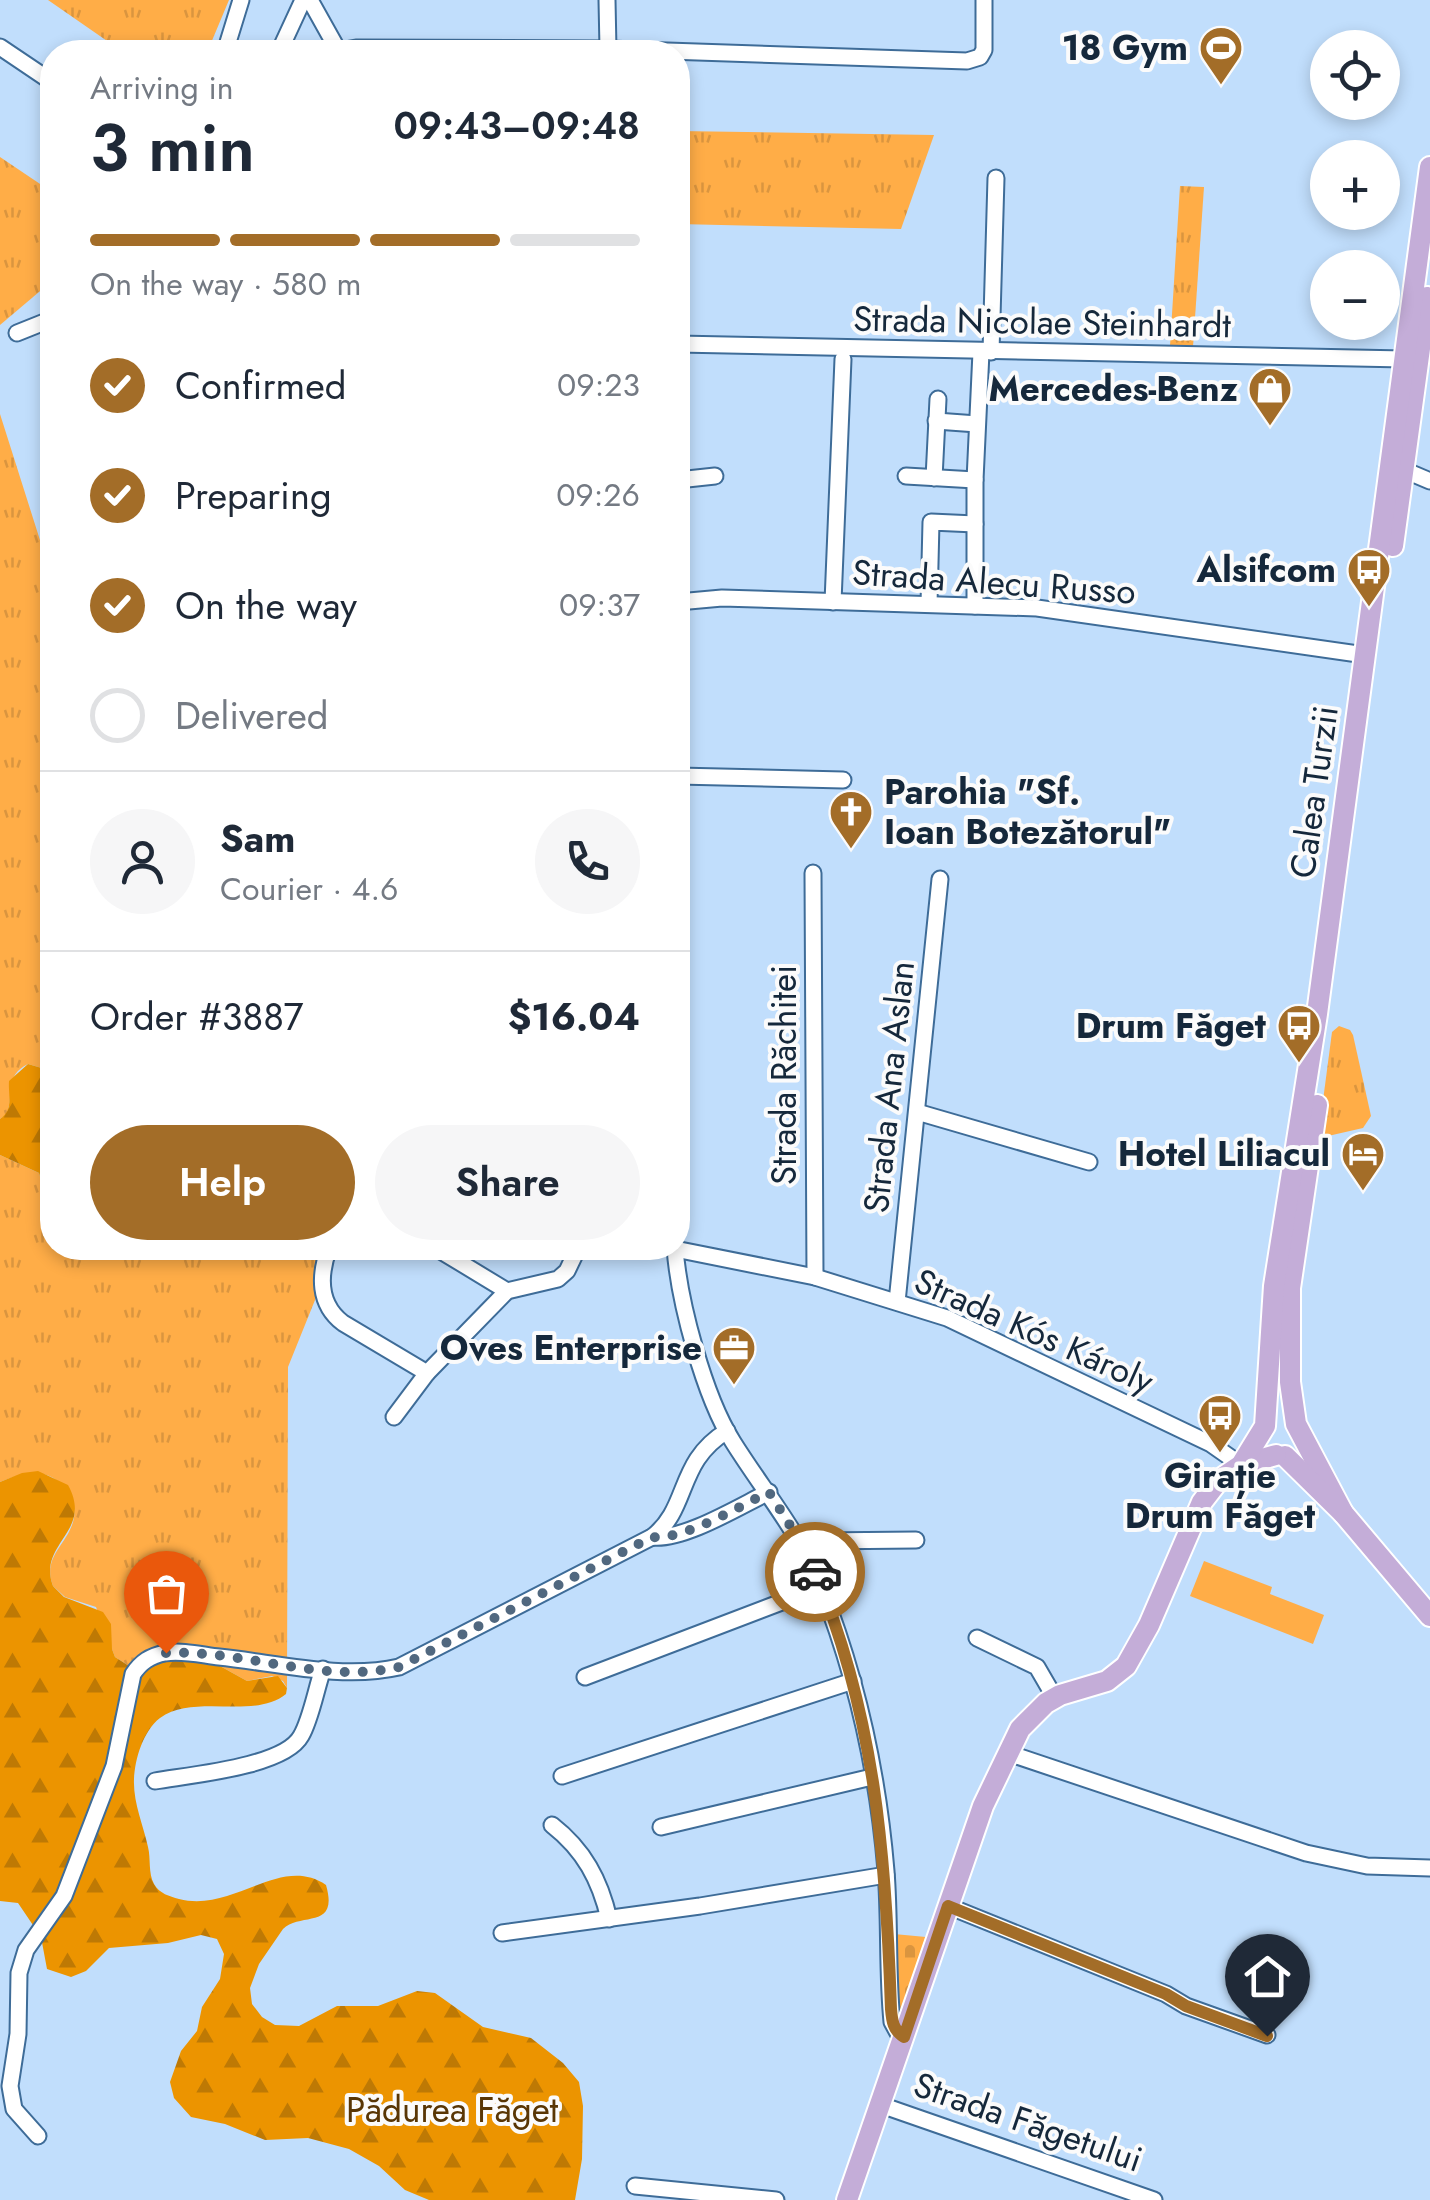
<!DOCTYPE html>
<html lang="en">
<head>
<meta charset="utf-8">
<style>
	body { margin:0; font-family:Jost,sans-serif; background:#f6f6f7; color:#1f2937; height:100vh; display:flex; flex-direction:column; font-size:38px; white-space:nowrap }
	* { box-sizing:border-box; margin:0 }
	p { font-size:32px; color:#747a83 }
	.icon { flex:none; width:55px; height:55px; fill:none; stroke:currentColor; stroke-width:2; stroke-linecap:round; stroke-linejoin:round }
	.map { position:relative; flex:1; overflow:hidden }
	.panel { position:absolute; left:40px; top:40px; width:650px; height:1220px; display:flex; flex-direction:column; background:#fff; border-radius:40px; box-shadow:0 5px 15px #0003 }
	.panel>* { flex:none }
	.buttons { position:absolute; left:1310px; top:30px; display:grid; gap:20px }
	.buttons a { display:grid; place-items:center; width:90px; height:90px; border-radius:50%; background:#fff; box-shadow:0 5px 15px #0003; font-size:50px }
	.pin { position:absolute; display:grid; place-items:center; width:85px; height:85px; color:#fff; margin:-102px -42px; border-radius:50% 50% 50% 0; rotate:-45deg; box-shadow:0 0 10px #0007 }
	.pin .icon { rotate:45deg }
	.courier { position:absolute; display:grid; place-items:center; width:100px; height:100px; margin:-50px; border:8px solid #a36d28; border-radius:50%; background:#fff; color:#222; box-shadow:0 2px 12px #0007 }
	.head em { font-style:normal; font-weight:600 }
	.head div { display:flex; flex-direction:column-reverse }
	.head { display:flex; align-items:center; justify-content:space-between; height:170px; padding:0 50px }
	h1 { font-size:65px; font-weight:600; line-height:75px }
	.bar { display:grid; grid-template-columns:repeat(4,1fr); gap:15px 10px; align-content:center; height:120px; padding:0 50px }
	.bar i { height:12px; border-radius:8px; background:#e0e1e3 }
	.bar .on { background:#a36d28 }
	.bar p { grid-column:span 4 }
	.line { display:flex; align-items:center; gap:25px; padding:0 50px; border-top:2px solid #e0e1e3 }
	.line div { flex:1 }
	.round { display:grid; place-items:center; flex:none; width:105px; height:105px; border-radius:52px; background:#f6f6f7 }
	ol { padding:0 50px; list-style:none }
	li { display:flex; align-items:center; gap:30px; height:110px }
	li p { margin-inline-start:auto }
	li .icon { padding:10px; border-radius:50%; background:#a36d28; color:#fff; stroke-width:4 }
	li:last-child { color:#747a83 }
	li i { width:55px; height:55px; border:5px solid #e0e1e3; border-radius:50% }
	.action { display:flex; gap:20px; margin-top:auto; padding:20px 50px }
	.action a { flex:1; height:115px; border-radius:60px; background:#a36d28; color:#fff; font-size:40px; font-weight:600; line-height:115px; text-align:center }
	.action a+a { background:#f6f6f7; color:#1f2937 }
	.map>svg:first-child { display:block }
	.grass { fill:url(#grass-tufts) }
	.forest { fill:url(#forest-firs) }
	.cemetery { fill:url(#cemetery-stones) }
	.pitch { fill:#ffad47 }
	.lines { fill:none; stroke-linecap:round; stroke-linejoin:round }
	.minor-casing { stroke:#3e6c98; stroke-width:19 }
	.major-casing { stroke:#fff; stroke-width:24 }
	.minor { stroke:#fff; stroke-width:15 }
	.major { stroke:#c4add8; stroke-width:20 }
	.done { stroke:#51687f; stroke-width:10; stroke-dasharray:0 18 }
	.route { stroke:#a36d28; stroke-width:12 }
	.labels { text-anchor:middle; stroke-width:8; stroke-linejoin:round; paint-order:stroke }
	.poi-label { font-size:35px; font-weight:bold; fill:#15283b; stroke:#fbfbfb; text-anchor:end }
	.street-label { font-size:35px; fill:#15283b; stroke:#fbfbfb }
	.park-label { font-size:35px; fill:#593605; stroke:#fbfbfb }
</style>
</head>
<body>
<div class="map">
<svg width="1430" height="2200" viewBox="0 0 1430 2200">
	<defs>
		<pattern id="grass-tufts" width="24" height="20" patternUnits="userSpaceOnUse" patternTransform="scale(2.5)"><rect width="24" height="20" fill="#ffad47"/><path d="M3 7l-1-3M5 7V3M7 7l1-3M15 17l-1-3M17 17v-4M19 17l1-3" fill="none" stroke="#da953f"/></pattern>
		<pattern id="forest-firs" width="22" height="20" patternUnits="userSpaceOnUse" patternTransform="scale(2.5)"><rect width="22" height="20" fill="#ec9400"/><path d="M5 1l3.5 6h-7zM16 11l3.5 6h-7z" fill="#be7904"/></pattern>
		<pattern id="cemetery-stones" width="16" height="16" patternUnits="userSpaceOnUse" patternTransform="scale(2.5)"><rect width="16" height="16" fill="#ffad47"/><path d="M2 7V4a2 2 0 0 1 4 0v3zM10 15v-3a2 2 0 0 1 4 0v3z" fill="#da953f"/></pattern>
	</defs>
	<rect width="100%" height="100%" fill="#c1defc"/>
	<g class="grass">
		<polygon points="48,0 229,0 211,43 221,49 220,52 123,52"/>
		<polygon points="678,131 934,135 901,229 678,224"/>
		<polygon points="0,157 52,192 52,281 0,325"/>
		<polygon points="1180,186 1204,187 1193,347 1170,346"/>
		<path d="M0,414l52,164v499l-7,-8 -17,-5c-24,12 -14,29 -21,50l-7,5z"/>
		<polygon points="1339,1026 1350,1030 1353,1035 1371,1116 1363,1128 1328,1136 1321,1134 1319,1131 1332,1032"/>
		<path d="M0,1155l39,18 4,14 -2,17 11,15v29h284l-48,119 -1,321 -4,-7 -11,-5 -25,5 -36,-20 -82,5 -14,-9 -19,-50 -31,-10 -12,-11c-11,-29 13,-40 20,-64 3,-10 1,-21 -4,-29 -18,-27 -43,-22 -69,-11z"/>
	</g>
	<g class="forest">
		<path d="M28,1064l17,5 7,8v142l-11,-16 2,-16 -4,-14 -39,-18v-36c14,-9 8,-24 9,-38z"/>
		<path d="M38,1471l30,14c26,47 -31,58 -15,101l11,11 39,15 8,12 1,25 3,8 14,9 40,-9 42,4 36,20 31,-5 9,12 -1,6c-31,26 -92,-1 -126,24 -17,13 -25,41 -26,61 -1,24 9,45 14,68 3,12 0,26 6,37 6,10 15,12 25,15 55,14 101,-45 147,-14 13,45 -25,27 -43,44l-24,35 -9,24 2,16 10,13 13,8 24,1 38,-20h41l39,-15 18,2 48,34 48,11 32,25 16,19 4,24 -1,53 -7,41h-146l-24,-10 -26,-24 -30,-17 -41,-11 -43,2 -40,-16 -34,-7 -17,-19 -4,-16 11,-31 16,-20 5,-24 18,-28 4,-25 -7,-15 -16,-4 -33,8 -59,5 -23,23 -15,6 -24,-8 -6,-32 -23,-34 -18,-2v-419l22,-9z"/>
	</g>
	<polygon class="cemetery" points="894,1934 926,1937 902,2013 894,2010"/>
	<polygon class="pitch" points="1204,1561 1272,1587 1270,1594 1324,1615 1313,1644 1190,1596"/>
	<g class="lines">
		<defs>
			<g id="minor">
				<polyline points="310,0 339,52"/>
				<polyline points="607,0 608,49"/>
				<polyline points="0,47 52,82"/>
				<polyline points="339,51 356,48 608,49 967,61 980,57 984,50 984,0"/>
				<polyline points="225,52 241,0"/>
				<polyline points="279,52 303,0"/>
				<polyline points="17,333 52,319"/>
				<polyline points="678,344 1404,359"/>
				<polyline points="991,352 996,178"/>
				<polyline points="936,421 977,424"/>
				<polyline points="1404,470 1430,481"/>
				<polyline points="906,476 975,480"/>
				<polyline points="934,478 938,399"/>
				<polyline points="678,480 715,476"/>
				<polyline points="678,602 722,598 1037,608 1365,655"/>
				<polyline points="833,602 843,359"/>
				<polyline points="929,604 931,522 975,524"/>
				<polyline points="975,606 975,480 981,352"/>
				<polyline points="678,776 843,780"/>
				<polyline points="813,873 815,1277"/>
				<polyline points="678,984 678,1083"/>
				<polyline points="917,1112 1089,1162"/>
				<path d="M329,1248c-10,27 -11,56 14,75l84,50 80,-82 51,-12 9,-8 11,-23"/>
				<polyline points="436,1248 507,1291"/>
				<path d="M675,1248c4,54 29,148 58,194 30,48 66,90 87,142 36,91 58,190 66,287 4,50 1,101 6,151l6,11 7,4"/>
				<polyline points="675,1249 815,1277 947,1318 1211,1444 1241,1465"/>
				<polyline points="897,1302 940,879"/>
				<polyline points="394,1417 427,1373"/>
				<path d="M652,1537c31,4 88,-31 117,-45"/>
				<polyline points="803,1546 818,1541 916,1540"/>
				<polyline points="977,1638 1037,1667 1055,1698"/>
				<polyline points="585,1677 821,1587"/>
				<polyline points="1008,1753 1306,1853 1367,1866 1430,1868"/>
				<polyline points="562,1776 853,1681"/>
				<path d="M155,1781c34,-6 129,-14 146,-45 10,-17 15,-47 22,-67"/>
				<path d="M552,1825c32,25 48,55 57,94"/>
				<polyline points="661,1827 872,1777"/>
				<polyline points="948,1906 1166,1994 1186,2006 1267,2035"/>
				<polyline points="502,1933 700,1906 886,1875"/>
				<polyline points="881,2105 1154,2200"/>
				<path d="M38,2136l-24,-27 -4,-23 8,-52 1,-61 7,-23 38,-54 50,-130 19,-92c8,-12 17,-18 32,-21 17,-3 37,2 54,4 58,6 123,23 180,10l253,-130c38,-29 24,-75 75,-106"/>
				<polyline points="635,2186 776,2200"/>
			</g>
			<g id="major">
				<polyline points="1393,546 1427,297"/>
				<polyline points="1317,1105 1290,1288 1290,1382 1296,1424 1343,1513"/>
				<polyline points="1285,1456 1343,1513 1430,1616"/>
				<polyline points="1241,1465 1276,1455"/>
				<polyline points="847,2200 983,1806 1020,1729 1046,1703 1060,1695 1107,1681 1126,1666 1149,1625 1202,1502 1219,1480 1241,1465 1265,1426 1274,1286 1317,1014 1430,167"/>
			</g>
		</defs>
		<use href="#minor" class="minor-casing"/>
		<use href="#major" class="major-casing"/>
		<use href="#minor" class="minor"/>
		<use href="#major" class="major"/>
	</g>
	<g class="lines">
		<path class="done" d="M166,1653c77,-4 157,32 233,14l253,-130c30,4 88,-31 117,-45l34,54 12,26"/>
		<path class="route" d="M815,1572c60,141 71,286 76,437 1,12 2,21 13,28l44,-131 218,88 20,12 81,30"/>
	</g>
	<defs>
		<symbol id="stadium-pin" viewBox="-11 -11 22 30"><path d="M0 17L-7.5 6A9.5 9.5 0 1 1 7.5 6Z" fill="#a36d28" stroke="#fbfbfb"/><path d="M0-5a6.5 5 0 1 0 0 10a6.5 5 0 1 0 0-10ZM-3.5-1.8h7v3.6h-7Z" fill="#fff"/></symbol>
		<symbol id="shop-pin" viewBox="-11 -11 22 30"><path d="M0 17L-7.5 6A9.5 9.5 0 1 1 7.5 6Z" fill="#a36d28" stroke="#fbfbfb"/><path d="M-5-2.5h2.3a2.7 3.5 0 0 1 5.4 0H5L5.5 6h-11ZM-1.5-2.5h3a1.5 2.3 0 0 0-3 0Z" fill="#fff"/></symbol>
		<symbol id="bus-pin" viewBox="-11 -11 22 30"><path d="M0 17L-7.5 6A9.5 9.5 0 1 1 7.5 6Z" fill="#a36d28" stroke="#fbfbfb"/><path d="M-5-6H5V4H4V6H2V4H-2V6H-4V4H-5ZM-3.5-4V0h7V-4ZM-3.5 1.2v1.5H-2V1.2ZM2 1.2v1.5H3.5V1.2Z" fill="#fff"/></symbol>
		<symbol id="church-pin" viewBox="-11 -11 22 30"><path d="M0 17L-7.5 6A9.5 9.5 0 1 1 7.5 6Z" fill="#a36d28" stroke="#fbfbfb"/><path d="M-1.2-6h2.4v3.5h3.3v2.4h-3.3V6h-2.4V-.1h-3.3v-2.4h3.3Z" fill="#fff"/></symbol>
		<symbol id="hotel-pin" viewBox="-11 -11 22 30"><path d="M0 17L-7.5 6A9.5 9.5 0 1 1 7.5 6Z" fill="#a36d28" stroke="#fbfbfb"/><path d="M-6-4.5h1.5V1H6V5H4.5V3h-9V5H-6ZM-4 0a1.8 1.8 0 1 1 3.6 0ZM.5 0V-2.5h3Q6-2.5 6 0Z" fill="#fff"/></symbol>
		<symbol id="office-pin" viewBox="-11 -11 22 30"><path d="M0 17L-7.5 6A9.5 9.5 0 1 1 7.5 6Z" fill="#a36d28" stroke="#fbfbfb"/><path d="M-6-3h4V-5.5h4V-3h4V5H-6ZM-1-4.5V-3h2v-1.5ZM-6 0V1H6V0Z" fill="#fff"/></symbol>
	</defs>
	<g fill-rule="evenodd">
		<use href="#stadium-pin" x="1196" y="23" width="50" height="68"/>
		<use href="#shop-pin" x="1245" y="364" width="50" height="68"/>
		<use href="#bus-pin" x="1344" y="545" width="50" height="68"/>
		<use href="#church-pin" x="826" y="787" width="50" height="68"/>
		<use href="#bus-pin" x="1274" y="1001" width="50" height="68"/>
		<use href="#hotel-pin" x="1338" y="1129" width="50" height="68"/>
		<use href="#office-pin" x="709" y="1323" width="50" height="68"/>
		<use href="#bus-pin" x="1195" y="1391" width="50" height="68"/>
	</g>
	<g class="labels">
		<g class="poi-label">
			<text x="1188" y="60">18 Gym</text>
			<text x="1238" y="401">Mercedes-Benz</text>
			<text x="1336" y="582">Alsifcom</text>
			<text x="884" y="804" text-anchor="start">Parohia "Sf.<tspan x="884" dy="40">Ioan Botezătorul"</tspan></text>
			<text x="1266" y="1038">Drum Făget</text>
			<text x="1330" y="1166">Hotel Liliacul</text>
			<text x="702" y="1360">Oves Enterprise</text>
			<text x="1220" y="1488" text-anchor="middle">Girație<tspan x="1220" dy="40">Drum Făget</tspan></text>
		</g>
		<g class="street-label">
			<text transform="translate(1042 322) rotate(1)" y="12">Strada Nicolae Steinhardt</text>
			<text transform="translate(994 582) rotate(4)" y="12">Strada Alecu Russo</text>
			<text transform="translate(1314 792) rotate(-82)" y="12">Calea Turzii</text>
			<text transform="translate(784 1075) rotate(-90)" y="12">Strada Răchitei</text>
			<text transform="translate(889 1087) rotate(-84)" y="12">Strada Ana Aslan</text>
			<text transform="translate(1034 1331) rotate(24)" y="12">Strada Kós Károly</text>
			<text transform="translate(1028 2122) rotate(19)" y="12">Strada Făgetului</text>
		</g>
		<g class="park-label">
			<text x="452" y="2122">Pădurea Făget</text>
		</g>
	</g>
</svg>
<div class="buttons">
<a><svg class="icon" aria-label="locate" viewBox="0 0 24 24"><circle cx="12" cy="12" r="6"/><path d="M12 2v4M12 18v4M2 12h4M18 12h4"/></svg></a>
<a>+</a>
<a>−</a>
</div>
<div class="pin" style="left:166px;top:1653px;background:#ea580c"><svg class="icon" aria-label="bag" viewBox="0 0 24 24"><path d="M5 8h14l-1 12H6zM9 8a3 3 0 0 1 6 0"/></svg></div>
<div class="pin" style="left:1267px;top:2036px;background:#1f2937"><svg class="icon" aria-label="home" viewBox="0 0 24 24"><path d="M3 11l9-7 9 7M6 9v11h12V9"/></svg></div>
<div class="courier" style="left:815px;top:1572px"><svg class="icon" aria-label="car" viewBox="0 0 24 24"><path d="M5 17H2v-5l4-1 3-4h7l3 4 3 1v5h-3M9 17h6M6 11h13"/><circle cx="7" cy="17" r="2"/><circle cx="17" cy="17" r="2"/></svg></div>
<section class="panel">
<div class="head"><div><h1>3 min</h1><p>Arriving in</p></div><em>09:43–09:48</em></div>
<div class="bar"><i class="on"></i><i class="on"></i><i class="on"></i><i></i><p>On the way · 580 m</p></div>
<ol>
<li><svg class="icon" aria-label="check" viewBox="0 0 24 24"><path d="M5 12l5 5 9-10"/></svg>Confirmed<p>09:23</p></li>
<li><svg class="icon" aria-label="check" viewBox="0 0 24 24"><path d="M5 12l5 5 9-10"/></svg>Preparing<p>09:26</p></li>
<li><svg class="icon" aria-label="check" viewBox="0 0 24 24"><path d="M5 12l5 5 9-10"/></svg>On the way<p>09:37</p></li>
<li><i></i>Delivered</li>
</ol>
<div class="line" style="height:180px"><a class="round"><svg class="icon" aria-label="person" viewBox="0 0 24 24"><circle cx="12" cy="8" r="4"/><path d="M4 21q1-7 8-7t8 7"/></svg></a><div><b>Sam</b><p>Courier · 4.6</p></div><a class="round"><svg class="icon" aria-label="phone" viewBox="0 0 24 24"><path d="M5 4h4l2 5-3 2q2 4 5 5l2-3 5 2v4C11 20 4 13 5 4z"/></svg></a></div>
<div class="line" style="height:130px"><div>Order #3887</div><b>$16.04</b></div>
<div class="action"><a>Help</a><a>Share</a></div>
</section>
</div>
</body>
</html>
